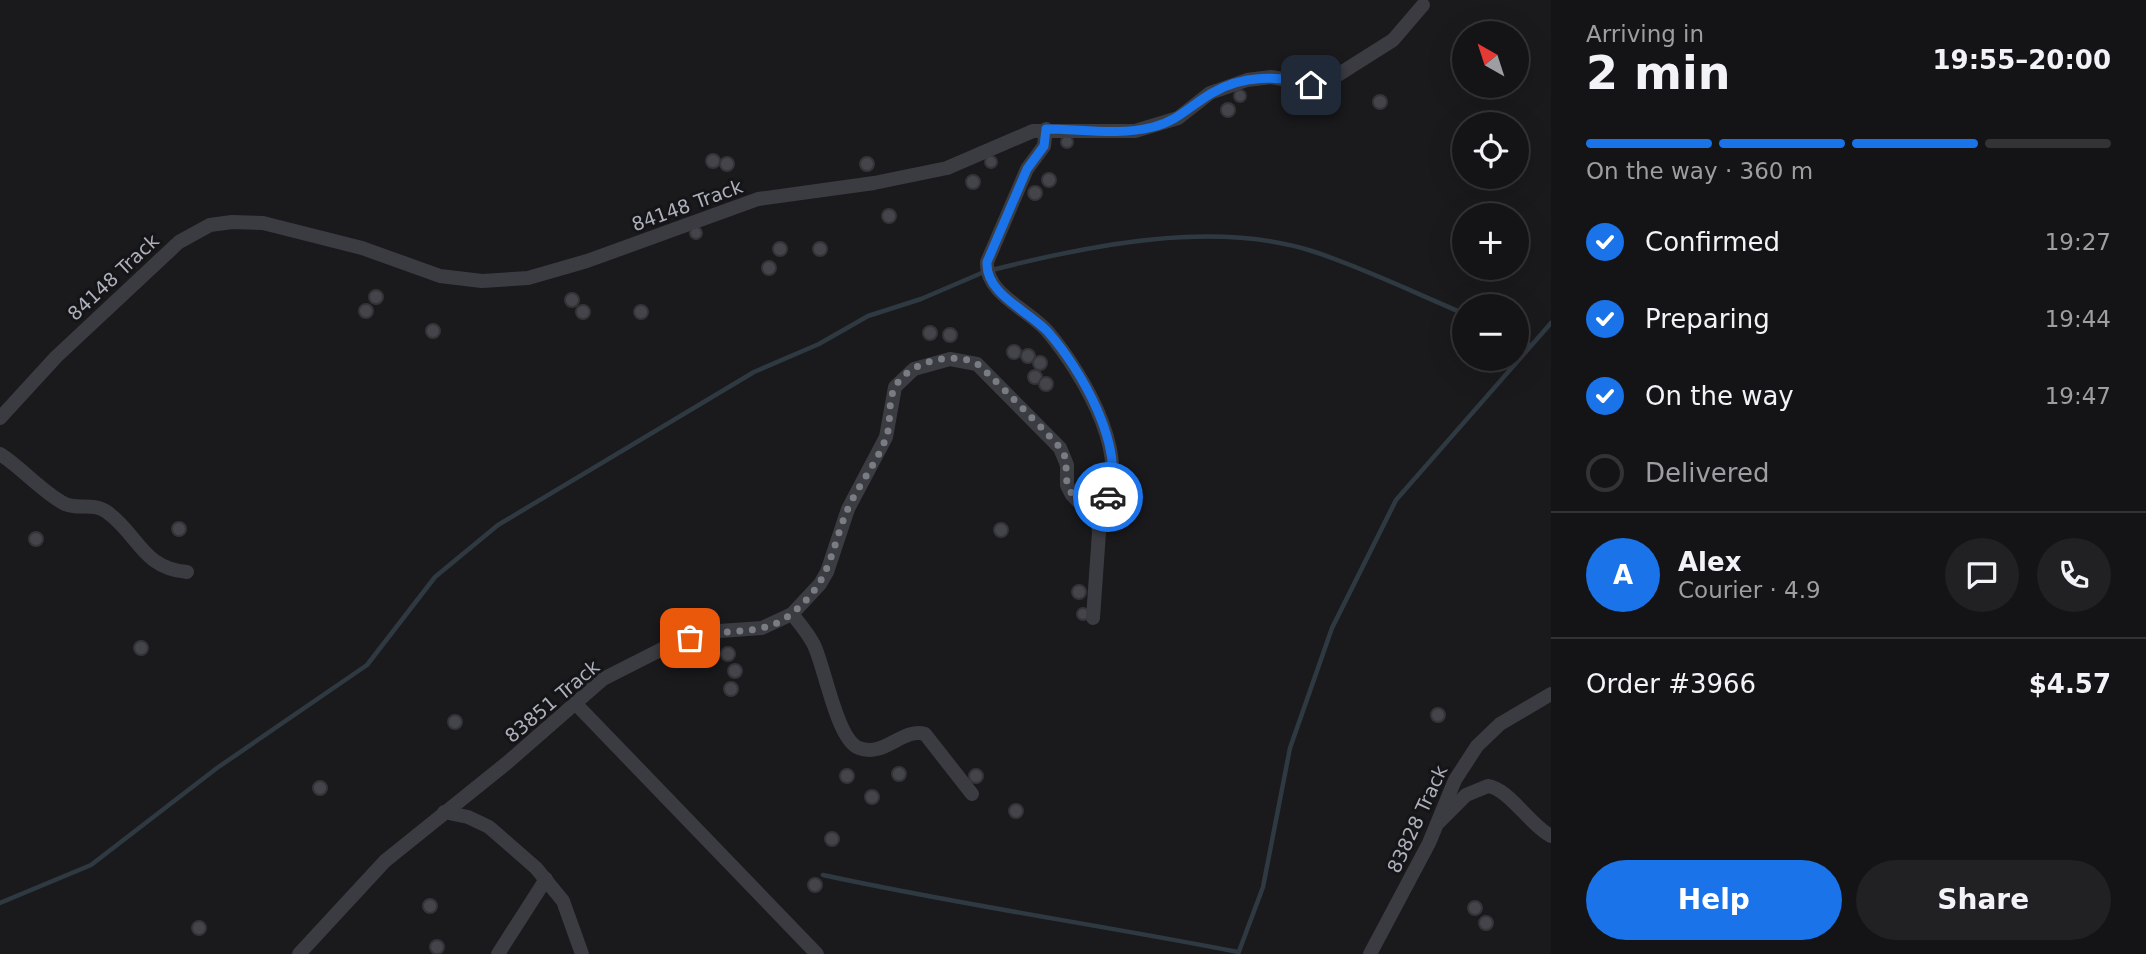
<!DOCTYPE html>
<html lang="en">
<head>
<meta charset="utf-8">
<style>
	body { margin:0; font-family:"DejaVu Sans",sans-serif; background:#212123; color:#f1f3f6; height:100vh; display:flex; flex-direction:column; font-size:26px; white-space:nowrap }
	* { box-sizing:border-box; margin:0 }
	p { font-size:23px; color:#9d9ea1 }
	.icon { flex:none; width:38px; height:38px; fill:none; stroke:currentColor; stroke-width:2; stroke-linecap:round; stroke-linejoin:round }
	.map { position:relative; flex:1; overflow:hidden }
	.details { display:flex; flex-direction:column; background:#141416; width:595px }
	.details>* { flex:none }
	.needle { width:46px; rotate:321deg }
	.buttons { position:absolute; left:1452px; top:21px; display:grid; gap:14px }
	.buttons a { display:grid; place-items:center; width:77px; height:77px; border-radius:50%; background:#141416; box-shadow:0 7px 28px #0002,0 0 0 2px #333335; font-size:35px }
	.pin { position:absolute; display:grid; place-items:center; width:60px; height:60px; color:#fff; margin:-30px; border-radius:14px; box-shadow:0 4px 10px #0006 }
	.courier { position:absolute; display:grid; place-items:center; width:70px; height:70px; margin:-35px; border:5px solid #1a73e8; border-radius:50%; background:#fff; color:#222; box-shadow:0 2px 9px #0007 }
	.headline em { font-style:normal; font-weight:600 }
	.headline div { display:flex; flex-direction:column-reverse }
	.headline { display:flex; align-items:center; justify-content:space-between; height:119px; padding:0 35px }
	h1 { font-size:46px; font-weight:600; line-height:52px }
	.bar { display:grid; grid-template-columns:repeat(4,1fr); gap:10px 7px; align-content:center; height:84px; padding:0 35px }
	.bar i { height:9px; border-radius:5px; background:#333335 }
	.bar .active { background:#1a73e8 }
	.bar p { grid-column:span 4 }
	.line { display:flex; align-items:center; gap:18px; padding:0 35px; border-top:2px solid #333335 }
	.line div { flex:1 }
	.round { display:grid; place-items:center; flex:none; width:74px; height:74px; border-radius:37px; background:#212123 }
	ol { padding:0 35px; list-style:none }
	li { display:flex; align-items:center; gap:21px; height:77px }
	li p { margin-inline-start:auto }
	li .icon { padding:7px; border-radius:50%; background:#1a73e8; color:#fff; stroke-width:4 }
	li:last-child { color:#9d9ea1 }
	li i { width:38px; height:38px; border:4px solid #333335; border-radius:50% }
	.action { display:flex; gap:14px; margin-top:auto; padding:14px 35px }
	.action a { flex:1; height:80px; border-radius:42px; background:#1a73e8; color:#fff; font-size:28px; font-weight:600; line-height:80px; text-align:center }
	.action a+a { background:#212123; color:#f1f3f6 }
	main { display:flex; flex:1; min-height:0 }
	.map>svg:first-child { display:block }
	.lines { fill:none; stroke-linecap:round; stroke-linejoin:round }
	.stream { stroke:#2f3942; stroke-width:4.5 }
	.building { fill:#44454a; stroke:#343439; stroke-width:2 }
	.street { stroke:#3b3c42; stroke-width:14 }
	.done { stroke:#7a7c84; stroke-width:7; stroke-dasharray:0 12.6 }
	.route { stroke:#1a73e8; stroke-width:9 }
	.labels { text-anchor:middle; stroke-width:6; stroke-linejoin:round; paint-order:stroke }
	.street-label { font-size:19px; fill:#adb1bc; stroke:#151518 }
</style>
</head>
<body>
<main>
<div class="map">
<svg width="1551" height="954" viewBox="0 0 1551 954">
	<rect width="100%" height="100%" fill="#1a1a1d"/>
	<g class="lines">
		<g class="stream">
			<path d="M992,270c98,-25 222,-50 320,-19 52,17 103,42 153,63"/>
			<polyline points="1517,339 1530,345"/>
			<path d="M823,875c138,30 277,50 415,77"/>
			<polyline points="0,903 91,865 217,768 367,665 435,577 498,525 754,372 819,344 868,316 921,299 984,272"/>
			<polyline points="1238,954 1263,887 1290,748 1332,628 1396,500 1551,323"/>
		</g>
	</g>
	<g class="building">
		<circle cx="1240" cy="96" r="6"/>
		<circle cx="1380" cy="102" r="7"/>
		<circle cx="1228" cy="110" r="7"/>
		<circle cx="1067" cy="142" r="6"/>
		<circle cx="713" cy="161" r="7"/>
		<circle cx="991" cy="162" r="6"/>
		<circle cx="867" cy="164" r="7"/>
		<circle cx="727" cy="164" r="7"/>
		<circle cx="1049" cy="180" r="7"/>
		<circle cx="973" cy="182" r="7"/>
		<circle cx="1035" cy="193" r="7"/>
		<circle cx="889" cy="216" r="7"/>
		<circle cx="696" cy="233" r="6"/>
		<circle cx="780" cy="249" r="7"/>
		<circle cx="820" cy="249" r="7"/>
		<circle cx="769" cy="268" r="7"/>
		<circle cx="376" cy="297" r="7"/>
		<circle cx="572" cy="300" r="7"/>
		<circle cx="366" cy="311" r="7"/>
		<circle cx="583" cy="312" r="7"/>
		<circle cx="641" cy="312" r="7"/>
		<circle cx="433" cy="331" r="7"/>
		<circle cx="930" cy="333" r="7"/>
		<circle cx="950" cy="335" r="7"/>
		<circle cx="1014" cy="352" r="7"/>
		<circle cx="1028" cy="356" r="7"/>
		<circle cx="1040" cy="363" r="7"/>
		<circle cx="1035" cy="377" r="7"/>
		<circle cx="1046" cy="384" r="7"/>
		<circle cx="179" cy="529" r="7"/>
		<circle cx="1001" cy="530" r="7"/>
		<circle cx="36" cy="539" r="7"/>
		<circle cx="1079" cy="592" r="7"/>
		<circle cx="1083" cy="614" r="6"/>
		<circle cx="141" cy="648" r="7"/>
		<circle cx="728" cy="654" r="7"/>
		<circle cx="735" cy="671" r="7"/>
		<circle cx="731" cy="689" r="7"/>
		<circle cx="1438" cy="715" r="7"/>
		<circle cx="455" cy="722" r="7"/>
		<circle cx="899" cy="774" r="7"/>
		<circle cx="976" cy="776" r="7"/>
		<circle cx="847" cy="776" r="7"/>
		<circle cx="320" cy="788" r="7"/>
		<circle cx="872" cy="797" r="7"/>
		<circle cx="1016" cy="811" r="7"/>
		<circle cx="832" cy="839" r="7"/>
		<circle cx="815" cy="885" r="7"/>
		<circle cx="430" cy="906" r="7"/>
		<circle cx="1475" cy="908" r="7"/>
		<circle cx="1486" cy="923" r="7"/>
		<circle cx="199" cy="928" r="7"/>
		<circle cx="437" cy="947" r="7"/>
	</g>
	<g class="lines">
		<g class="street">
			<path d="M1046,129l-2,17 -17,23 -40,93c-2,32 43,48 61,70 33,39 96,140 45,182"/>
			<polyline points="0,418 56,357 179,242 210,225 232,222 263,223 362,248 440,276 482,281 528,278 587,261 758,199 874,183 947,168 1033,131 1135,131 1178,118 1210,93 1247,80 1271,77 1311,84 1325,83 1393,40 1423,5"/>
			<path d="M0,454c22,14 42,38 65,50 14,6 28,-2 42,8 32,23 35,56 80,60"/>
			<path d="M792,614c8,10 16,19 22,31 11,23 23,95 45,103 25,10 44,-21 66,-14l47,60"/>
			<polyline points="574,702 817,954"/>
			<polyline points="444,812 468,817 489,827 536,868 563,901 582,954"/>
			<path d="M1439,822l27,-27 22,-9c21,3 42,39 63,50"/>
			<polyline points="299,954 385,861 508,762 603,679 674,643 705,632 762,628 792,614 820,584 827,572 848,509 886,437 895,387 914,369 950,359 977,364 1060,448 1067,465 1067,485 1072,495 1097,521 1099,532 1093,618"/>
			<polyline points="498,954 546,879"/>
			<polyline points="1370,954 1429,843 1455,780 1477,746 1500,724 1551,694"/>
		</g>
	</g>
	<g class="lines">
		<path class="done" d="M690,638c33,-11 73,0 101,-24 43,-34 39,-67 59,-110 11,-22 27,-42 36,-66 6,-16 1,-36 9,-51 13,-25 57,-36 81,-24 6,3 81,80 86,87 7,12 2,24 6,36 4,12 16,20 25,28l15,-17"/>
		<path class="route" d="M1108,497c19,-49 -28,-129 -60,-165 -19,-21 -63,-38 -61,-70l40,-93 17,-23 2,-17c35,0 72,7 107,-2 25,-6 38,-22 59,-34 30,-18 67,-18 99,-8"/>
	</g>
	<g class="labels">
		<g class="street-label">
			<text transform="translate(687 205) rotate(-20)" y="7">84148 Track</text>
			<text transform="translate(113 277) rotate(-43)" y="7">84148 Track</text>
			<text transform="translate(552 701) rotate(-40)" y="7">83851 Track</text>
			<text transform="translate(1417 819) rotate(-65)" y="7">83828 Track</text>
		</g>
	</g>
</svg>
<div class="buttons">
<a><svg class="needle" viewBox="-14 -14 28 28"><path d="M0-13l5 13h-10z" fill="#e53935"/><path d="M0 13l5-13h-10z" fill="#9d9ea1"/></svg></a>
<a><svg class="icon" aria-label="locate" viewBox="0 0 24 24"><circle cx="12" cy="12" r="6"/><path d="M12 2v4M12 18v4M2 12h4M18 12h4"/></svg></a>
<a>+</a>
<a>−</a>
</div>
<div class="pin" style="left:690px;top:638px;background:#ea580c"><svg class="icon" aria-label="bag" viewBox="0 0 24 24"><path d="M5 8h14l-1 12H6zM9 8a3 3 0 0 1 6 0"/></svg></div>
<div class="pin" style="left:1311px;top:85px;background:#1f2937"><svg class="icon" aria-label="home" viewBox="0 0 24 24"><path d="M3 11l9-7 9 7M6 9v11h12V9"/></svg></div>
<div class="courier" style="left:1108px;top:497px"><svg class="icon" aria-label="car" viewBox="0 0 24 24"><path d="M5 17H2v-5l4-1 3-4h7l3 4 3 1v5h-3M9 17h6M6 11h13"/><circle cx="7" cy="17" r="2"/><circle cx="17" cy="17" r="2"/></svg></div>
</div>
<section class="details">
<div class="headline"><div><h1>2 min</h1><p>Arriving in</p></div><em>19:55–20:00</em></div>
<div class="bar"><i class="active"></i><i class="active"></i><i class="active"></i><i></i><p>On the way · 360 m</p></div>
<ol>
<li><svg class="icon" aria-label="check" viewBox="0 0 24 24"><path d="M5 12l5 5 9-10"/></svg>Confirmed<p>19:27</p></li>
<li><svg class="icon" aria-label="check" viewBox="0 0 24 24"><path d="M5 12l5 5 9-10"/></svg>Preparing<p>19:44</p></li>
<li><svg class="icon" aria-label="check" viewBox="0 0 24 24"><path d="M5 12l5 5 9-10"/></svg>On the way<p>19:47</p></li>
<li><i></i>Delivered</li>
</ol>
<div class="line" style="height:126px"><b class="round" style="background:#1a73e8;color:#fff">A</b><div><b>Alex</b><p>Courier · 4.9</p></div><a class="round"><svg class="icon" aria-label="chat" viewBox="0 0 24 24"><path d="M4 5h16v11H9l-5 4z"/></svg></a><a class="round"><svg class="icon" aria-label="phone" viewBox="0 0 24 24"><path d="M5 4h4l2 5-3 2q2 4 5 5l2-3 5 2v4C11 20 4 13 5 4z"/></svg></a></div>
<div class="line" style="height:91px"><div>Order #3966</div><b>$4.57</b></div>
<div class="action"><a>Help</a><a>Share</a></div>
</section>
</main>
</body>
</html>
